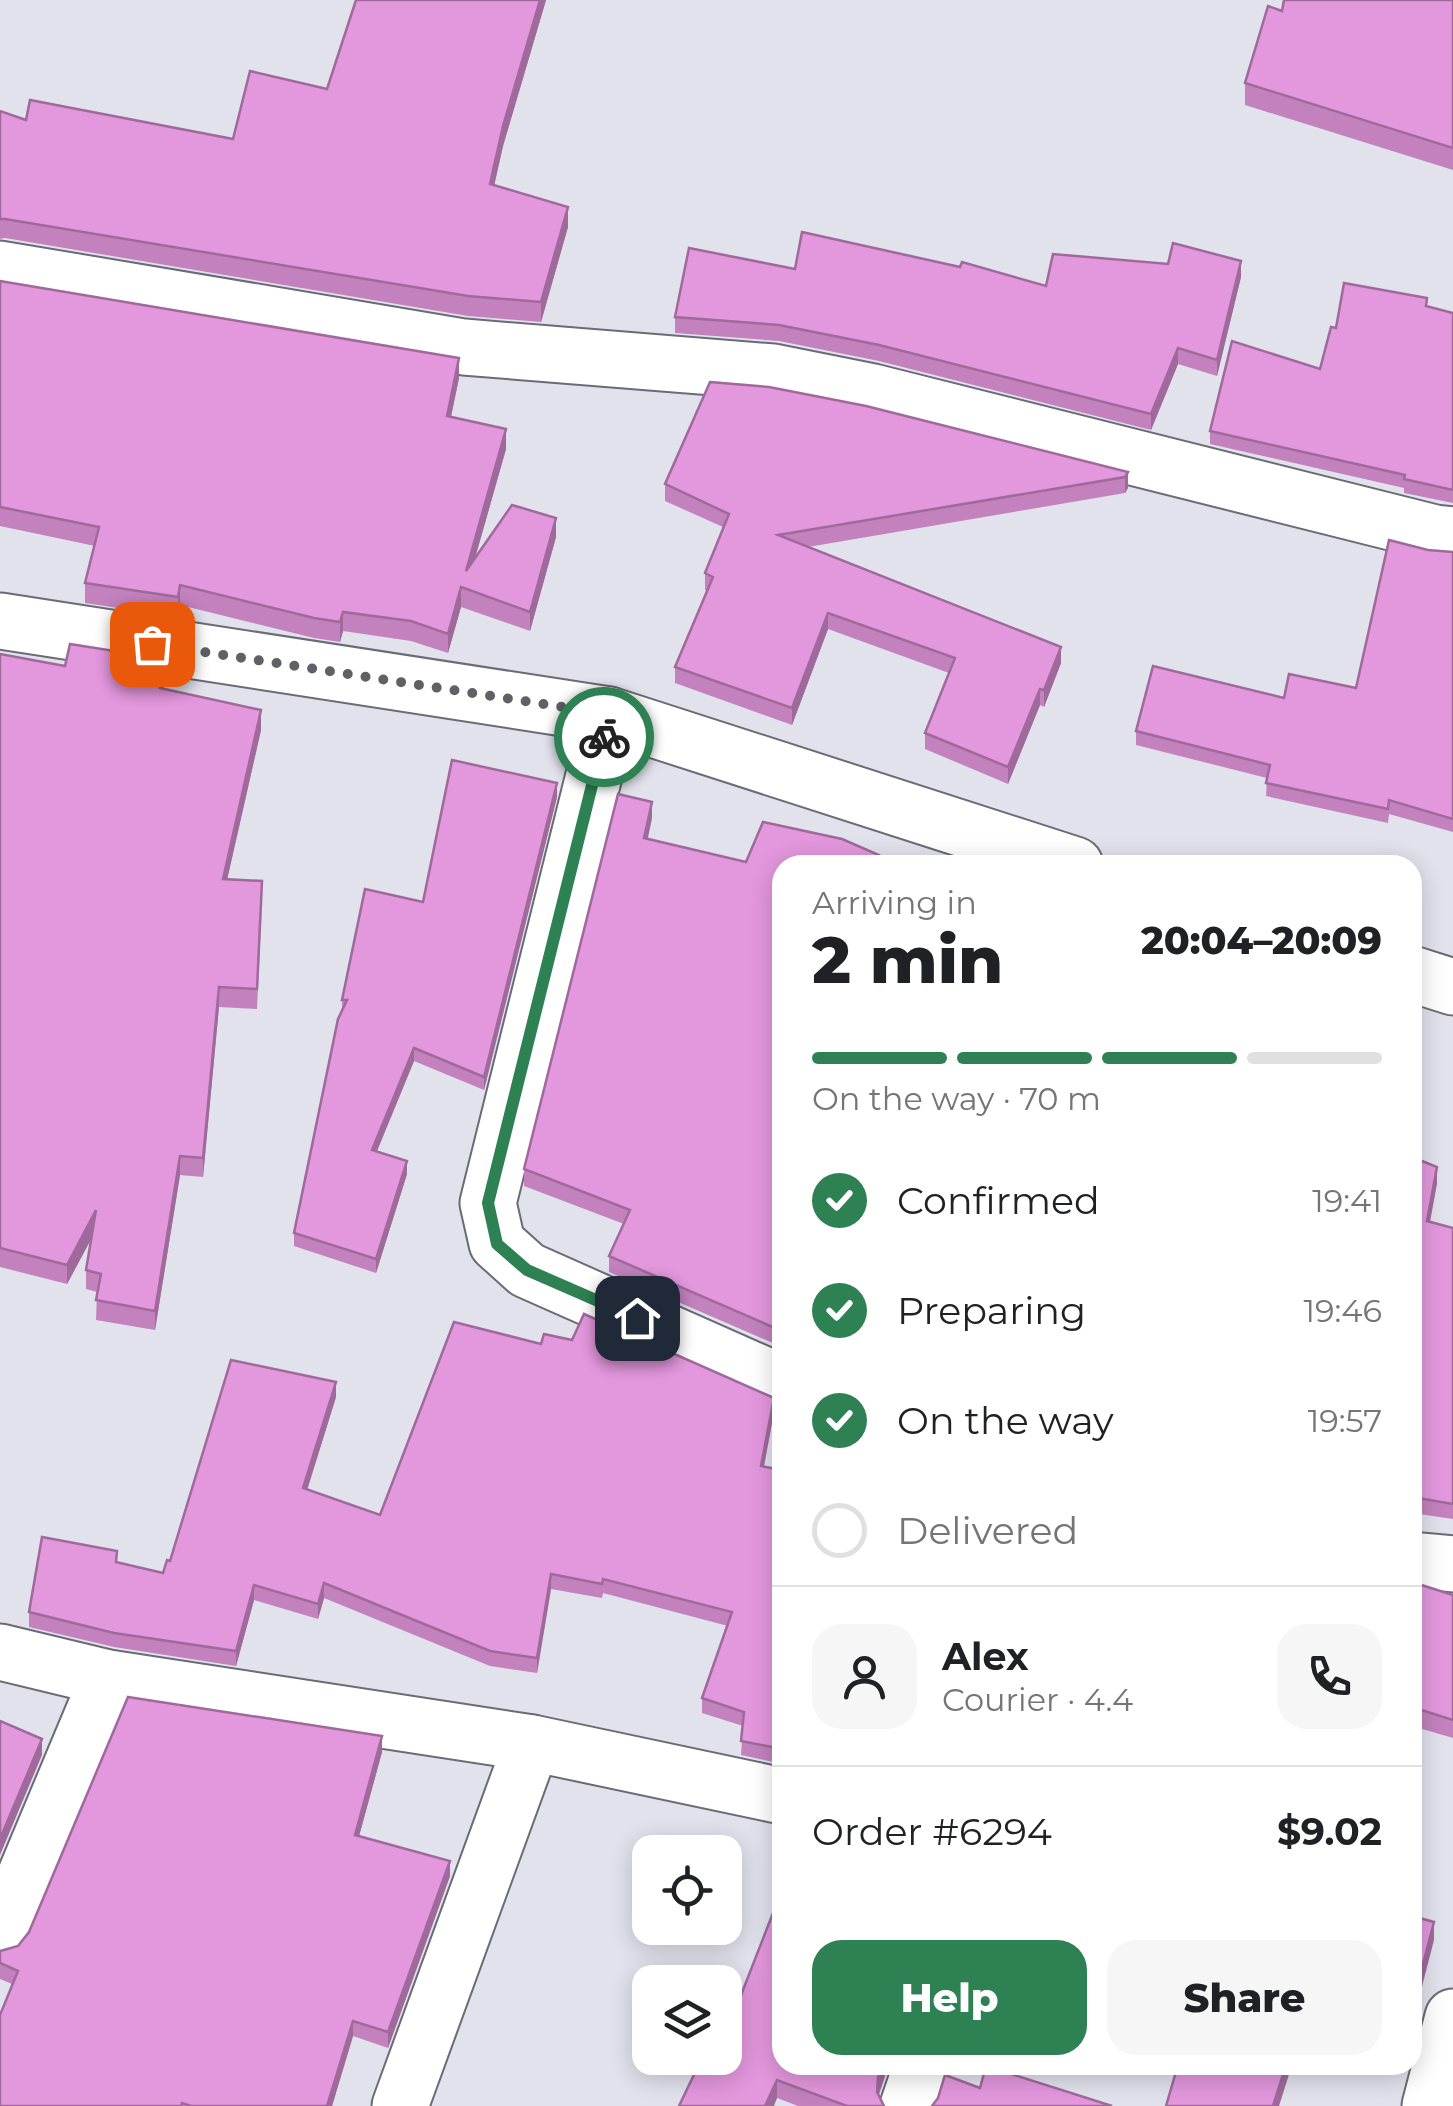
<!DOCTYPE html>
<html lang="en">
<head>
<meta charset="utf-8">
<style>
	body { margin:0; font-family:Montserrat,sans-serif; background:#f6f6f6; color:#202124; height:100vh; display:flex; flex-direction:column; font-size:38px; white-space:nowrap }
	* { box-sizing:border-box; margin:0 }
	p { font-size:32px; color:#757577 }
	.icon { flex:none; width:55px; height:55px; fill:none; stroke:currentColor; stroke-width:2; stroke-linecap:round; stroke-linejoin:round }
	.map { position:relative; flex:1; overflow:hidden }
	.details { position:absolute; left:772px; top:855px; width:650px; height:1220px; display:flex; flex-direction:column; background:#fff; border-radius:30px; box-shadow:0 5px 25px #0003 }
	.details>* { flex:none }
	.controls { position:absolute; left:632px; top:1835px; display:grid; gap:20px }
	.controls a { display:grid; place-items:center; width:110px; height:110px; border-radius:20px; background:#fff; box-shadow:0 5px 25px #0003; font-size:50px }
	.pin { position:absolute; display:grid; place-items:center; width:85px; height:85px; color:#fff; margin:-42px; border-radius:20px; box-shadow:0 5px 15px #0006 }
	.courier { position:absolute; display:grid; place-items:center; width:100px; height:100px; margin:-50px; border:8px solid #2e8153; border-radius:50%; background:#fff; color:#222; box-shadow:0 2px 12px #0007 }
	.headline em { font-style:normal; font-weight:800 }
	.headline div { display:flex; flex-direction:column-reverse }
	.headline { display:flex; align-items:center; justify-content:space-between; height:170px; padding:0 40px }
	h1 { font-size:65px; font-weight:800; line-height:75px }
	.bar { display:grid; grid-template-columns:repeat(4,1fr); gap:15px 10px; align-content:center; height:120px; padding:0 40px }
	.bar i { height:12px; border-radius:8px; background:#e0e0e0 }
	.bar .active { background:#2e8153 }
	.bar p { grid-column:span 4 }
	.line { display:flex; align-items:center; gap:25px; padding:0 40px; border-top:2px solid #e0e0e0 }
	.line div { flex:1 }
	.round { display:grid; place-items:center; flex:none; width:105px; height:105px; border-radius:30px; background:#f6f6f6 }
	ol { padding:0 40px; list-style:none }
	li { display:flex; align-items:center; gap:30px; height:110px }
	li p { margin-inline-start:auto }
	li .icon { padding:10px; border-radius:50%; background:#2e8153; color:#fff; stroke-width:4 }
	li:last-child { color:#757577 }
	li i { width:55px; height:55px; border:5px solid #e0e0e0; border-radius:50% }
	.button { display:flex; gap:20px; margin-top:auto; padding:20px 40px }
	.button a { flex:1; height:115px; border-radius:30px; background:#2e8153; color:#fff; font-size:40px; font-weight:800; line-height:115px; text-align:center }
	.button a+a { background:#f6f6f6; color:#202124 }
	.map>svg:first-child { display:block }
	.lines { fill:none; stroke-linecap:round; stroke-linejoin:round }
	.minor-casing { stroke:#6a6b74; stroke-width:59 }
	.minor { stroke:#fff; stroke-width:55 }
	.wall { fill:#c382be }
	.shaded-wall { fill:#9f6a9b }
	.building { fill:#e397dd; stroke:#9f6a9b; stroke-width:2.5 }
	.done { stroke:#606166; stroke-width:10; stroke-dasharray:0 18 }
	.route { stroke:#2e8153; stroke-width:12 }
</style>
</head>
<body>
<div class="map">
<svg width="1453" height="2106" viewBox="0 0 1453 2106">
	<rect width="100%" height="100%" fill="#e1e2ec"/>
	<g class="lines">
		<defs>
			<g id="minor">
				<polyline points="0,269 464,347 773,372 873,392 1435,533 1453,535"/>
				<polyline points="0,621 609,715 1075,865"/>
				<polyline points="609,715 488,1203 497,1243 527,1270 782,1383"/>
				<polyline points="1412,974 1453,987"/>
				<polyline points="1412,1560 1453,1564"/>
				<polyline points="0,1652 108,1678 532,1743 782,1796"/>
				<polyline points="0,1936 108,1678"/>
				<polyline points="400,2106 532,1743"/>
				<polyline points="908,2106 922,2065"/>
				<polyline points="1430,2106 1453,2017"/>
			</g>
		</defs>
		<use href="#minor" class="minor-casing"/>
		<use href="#minor" class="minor"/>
	</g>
	<g class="wall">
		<polygon points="356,0 546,0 503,146 494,186 568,227 541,322 468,316 5,238 0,239 0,111 26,120 233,139 327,89"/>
		<polygon points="1453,0 1453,170 1245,105 1245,83 1282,11"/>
		<polygon points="795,269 1046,286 1241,277 1217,376 1178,364 1151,430 879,361 779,341 675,333 675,317"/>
		<polygon points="0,281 459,378 451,417 506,449 475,558 556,537 530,631 461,607 448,653 411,641 343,631 340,642 314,638 180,605 178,617 85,603 85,583 95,546 0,526"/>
		<polygon points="1427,306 1453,313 1453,503 1404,493 1404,488 1210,444 1210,431 1320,369 1336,328"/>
		<polygon points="1128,472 1128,488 1125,493 808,547 1061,663 1044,707 1040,705 1008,784 925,749 925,733 949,673 828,629 792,725 675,683 675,667 707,591 705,590 705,573 723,527 665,501 665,484"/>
		<polygon points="1428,550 1453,552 1453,832 1389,814 1388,823 1266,796 1267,778 1136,745 1136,731 1284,698 1356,688"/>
		<polygon points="0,654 65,666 165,678 163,688 261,730 227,879 262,901 257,1009 219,1007 203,1177 180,1175 155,1330 96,1320 97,1292 86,1289 86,1270 91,1239 67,1284 0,1267"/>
		<polygon points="557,797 484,1090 414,1061 377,1151 407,1174 376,1273 294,1246 294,1233 342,1011 342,1000 423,902"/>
		<polygon points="652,818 648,838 746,862 879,865 782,865 782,1347 609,1272 609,1256 624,1224 524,1186 524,1169"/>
		<polygon points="1412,1157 1437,1183 1430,1222 1453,1228 1453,1519 1412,1513"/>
		<polygon points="336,1397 307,1490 380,1515 774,1412 764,1467 782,1470 782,1764 741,1755 743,1726 702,1713 702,1698 728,1626 603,1593 602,1598 551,1589 537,1673 490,1666 324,1598 318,1619 254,1600 236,1666 114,1647 29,1627 29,1612 117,1562 163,1573 170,1561"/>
		<polygon points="1412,1582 1453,1595 1453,1738 1412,1726"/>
		<polygon points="382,1752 359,1836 450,1876 388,2048 353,2036 332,2106 0,2106 12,1984 0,1979 0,1951 18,1946"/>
		<polygon points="782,1833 782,2065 886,2065 886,2073 879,2095 884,2106 798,2106 777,2098 736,2008 781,1894 775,1893 775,1875"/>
		<polygon points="1369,2065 1402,2065 1400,2073"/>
	</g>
	<g class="shaded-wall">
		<polygon points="540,0 546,0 503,146 490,204 490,184 503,126"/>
		<polygon points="568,207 568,227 541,322 541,302"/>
		<polygon points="1241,261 1241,277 1217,376 1217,360"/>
		<polygon points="1178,348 1178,364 1151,430 1151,414"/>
		<polygon points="459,358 459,378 447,435 447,416"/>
		<polygon points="506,429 506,449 466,590 466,571"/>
		<polygon points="1128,472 1128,488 1125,493 1125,477"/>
		<polygon points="556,518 556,537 530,631 530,612"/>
		<polygon points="180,585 180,605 178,617 178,597"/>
		<polygon points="461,587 461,607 448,653 448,634"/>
		<polygon points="343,612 343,631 340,642 340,622"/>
		<polygon points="828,613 828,629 792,725 792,708"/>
		<polygon points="1061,647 1061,663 1044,707 1044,690"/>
		<polygon points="165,659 165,678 160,707 160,688"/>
		<polygon points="1040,689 1040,705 1008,784 1008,767"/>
		<polygon points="261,710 261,730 223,898 223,879"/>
		<polygon points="557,783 557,797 484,1090 484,1077"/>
		<polygon points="652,802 652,818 644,854 644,838"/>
		<polygon points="219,987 219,1007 203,1177 203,1158"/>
		<polygon points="414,1048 414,1061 372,1163 372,1150"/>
		<polygon points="180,1156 180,1175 155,1330 155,1311"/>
		<polygon points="407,1161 407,1174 376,1273 376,1259"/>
		<polygon points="1437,1167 1437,1183 1427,1237 1427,1221"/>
		<polygon points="96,1210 96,1230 67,1284 67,1265"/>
		<polygon points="336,1382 336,1397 303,1503 303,1488"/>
		<polygon points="774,1398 774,1412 761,1481 761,1466"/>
		<polygon points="551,1574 551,1589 537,1673 537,1658"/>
		<polygon points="324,1583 324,1598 318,1619 318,1604"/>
		<polygon points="254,1585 254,1600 236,1666 236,1651"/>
		<polygon points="382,1736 382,1752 355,1851 355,1835"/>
		<polygon points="42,1739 42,1755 0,1855 0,1839"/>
		<polygon points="450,1861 450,1876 388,2048 388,2032"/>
		<polygon points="1434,1922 1434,1940 1412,2025 1412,2006"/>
		<polygon points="353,2021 353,2036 332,2106 327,2106"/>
		<polygon points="883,2065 886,2065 886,2073 878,2096 877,2106 878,2077"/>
		<polygon points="1286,2065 1292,2065 1279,2106 1273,2106"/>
		<polygon points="777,2080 777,2098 774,2106 765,2106"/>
	</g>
	<g class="building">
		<polygon points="356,0 540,0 503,126 490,184 568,207 541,302 468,296 5,219 0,219 0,111 26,120 30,100 233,139 250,71 327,89"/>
		<polygon points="1284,0 1453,0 1453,148 1245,83 1268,6 1282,11"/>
		<polygon points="802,232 960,267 962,262 1046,286 1053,254 1168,264 1173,243 1241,261 1217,360 1178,348 1151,414 879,345 779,325 675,317 689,248 795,269"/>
		<polygon points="0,281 459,358 447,416 506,429 466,571 512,505 556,518 530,612 461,587 448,634 411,621 343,612 340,622 314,618 180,585 178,597 85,583 99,527 0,507"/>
		<polygon points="1344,283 1427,298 1426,306 1453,313 1453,490 1404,479 1405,475 1210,431 1232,341 1320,369 1331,327 1336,328"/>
		<polygon points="710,382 769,387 866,406 1128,472 1125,477 778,535 1061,647 1044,690 1040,689 1008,767 925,733 955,658 828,613 792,708 675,667 713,577 705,573 729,514 665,484"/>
		<polygon points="1389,540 1428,550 1453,552 1453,819 1389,800 1388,809 1266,783 1270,765 1136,731 1153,666 1284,698 1289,674 1356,688"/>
		<polygon points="70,644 165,659 160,688 261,710 223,879 262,881 257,989 219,987 203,1158 180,1156 155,1311 96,1300 101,1274 86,1270 96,1210 67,1265 0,1248 0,654 65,666"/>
		<polygon points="452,760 557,783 484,1077 414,1048 372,1150 407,1161 376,1259 294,1233 338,1019 347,1000 342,1000 365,889 423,902"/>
		<polygon points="618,794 652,802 644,838 746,862 763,822 842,839 879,855 874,865 782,865 782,1331 609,1256 630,1210 524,1169"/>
		<polygon points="1412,1157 1437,1167 1427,1221 1453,1228 1453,1504 1412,1497"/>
		<polygon points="584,1314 774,1398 761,1466 782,1470 782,1749 741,1741 744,1712 702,1698 732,1612 603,1579 602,1584 551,1574 537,1658 490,1651 324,1583 318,1604 254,1585 236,1651 114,1633 29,1612 42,1537 117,1551 116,1562 163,1573 167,1560 170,1561 231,1360 336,1382 303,1488 380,1515 454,1322 541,1344 544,1334 572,1340"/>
		<polygon points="1412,1582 1453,1595 1453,1720 1412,1707"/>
		<polygon points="128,1697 382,1736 355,1835 450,1861 388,2032 353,2021 327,2106 191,2106 182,2103 181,2106 0,2106 0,2015 18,1971 0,1963 0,1951 18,1946 29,1932"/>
		<polygon points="0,1721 42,1739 0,1839"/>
		<polygon points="782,1833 782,1876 775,1875"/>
		<polygon points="782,1890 782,2065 883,2065 878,2077 877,2092 884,2106 847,2106 777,2080 765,2106 679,2106 702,2058 725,2058 725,2010 728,2004 736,2008"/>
		<polygon points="1412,1916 1434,1922 1412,2006"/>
		<polygon points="1178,2065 1286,2065 1273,2106 1166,2106"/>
		<polygon points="986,2066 1112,2106 932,2106 938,2098 945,2075 980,2088"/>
	</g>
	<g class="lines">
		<polyline class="done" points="152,644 609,714 604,737"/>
		<polyline class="route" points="604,737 488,1203 497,1244 527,1270 637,1318"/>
	</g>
</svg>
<div class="controls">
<a><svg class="icon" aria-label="locate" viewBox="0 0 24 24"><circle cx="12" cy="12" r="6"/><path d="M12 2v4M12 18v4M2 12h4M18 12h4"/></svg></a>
<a><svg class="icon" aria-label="layers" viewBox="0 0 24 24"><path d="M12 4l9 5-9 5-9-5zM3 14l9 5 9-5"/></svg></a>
</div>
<div class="pin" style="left:152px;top:644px;background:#ea580c"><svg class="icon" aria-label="bag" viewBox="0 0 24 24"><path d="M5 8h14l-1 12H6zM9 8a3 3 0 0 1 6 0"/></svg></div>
<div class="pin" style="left:637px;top:1318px;background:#1f2937"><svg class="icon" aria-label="home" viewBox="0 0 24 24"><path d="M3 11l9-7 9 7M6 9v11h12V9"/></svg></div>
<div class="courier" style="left:604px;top:737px"><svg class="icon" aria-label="bike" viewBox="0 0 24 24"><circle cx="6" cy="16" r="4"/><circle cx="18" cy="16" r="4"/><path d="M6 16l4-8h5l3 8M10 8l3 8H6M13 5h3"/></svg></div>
<section class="details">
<div class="headline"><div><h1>2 min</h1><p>Arriving in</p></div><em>20:04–20:09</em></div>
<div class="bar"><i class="active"></i><i class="active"></i><i class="active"></i><i></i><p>On the way · 70 m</p></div>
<ol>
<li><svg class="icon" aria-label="check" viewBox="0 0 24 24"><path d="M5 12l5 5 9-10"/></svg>Confirmed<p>19:41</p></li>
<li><svg class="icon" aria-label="check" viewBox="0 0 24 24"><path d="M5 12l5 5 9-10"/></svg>Preparing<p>19:46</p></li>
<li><svg class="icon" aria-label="check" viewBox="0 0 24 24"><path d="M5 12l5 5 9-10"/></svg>On the way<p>19:57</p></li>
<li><i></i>Delivered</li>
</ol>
<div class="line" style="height:180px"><a class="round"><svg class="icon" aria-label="person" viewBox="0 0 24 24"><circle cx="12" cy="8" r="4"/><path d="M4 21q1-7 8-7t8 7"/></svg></a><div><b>Alex</b><p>Courier · 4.4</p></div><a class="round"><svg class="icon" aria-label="phone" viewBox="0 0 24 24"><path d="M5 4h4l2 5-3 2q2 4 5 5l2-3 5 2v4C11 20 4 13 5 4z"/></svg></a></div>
<div class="line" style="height:130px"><div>Order #6294</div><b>$9.02</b></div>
<div class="button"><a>Help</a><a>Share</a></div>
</section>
</div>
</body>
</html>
